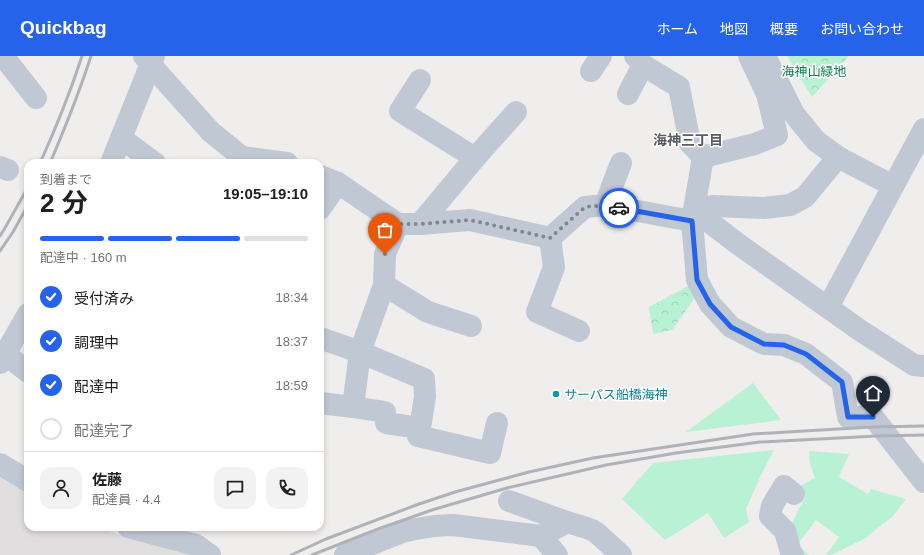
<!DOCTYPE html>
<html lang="ja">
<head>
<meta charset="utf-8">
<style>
	body { margin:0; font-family:Arial,"Noto Sans JP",sans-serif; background:#f2f2f2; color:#202124; height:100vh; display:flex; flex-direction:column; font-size:15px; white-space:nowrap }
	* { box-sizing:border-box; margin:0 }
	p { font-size:13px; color:#757577 }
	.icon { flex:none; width:22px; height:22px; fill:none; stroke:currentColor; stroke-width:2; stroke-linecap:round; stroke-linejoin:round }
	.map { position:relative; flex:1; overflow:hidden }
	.drawer { position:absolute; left:24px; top:103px; width:300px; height:372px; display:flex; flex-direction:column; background:#fff; border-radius:12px; box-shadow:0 2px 6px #0003 }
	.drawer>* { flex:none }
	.pin { position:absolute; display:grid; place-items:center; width:34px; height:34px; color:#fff; margin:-41px -17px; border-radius:50% 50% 50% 0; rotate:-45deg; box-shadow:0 0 4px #0007 }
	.pin .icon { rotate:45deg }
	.courier { position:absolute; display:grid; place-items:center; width:40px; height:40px; margin:-20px; border:3px solid #2563eb; border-radius:50%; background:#fff; color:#222; box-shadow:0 1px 5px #0007 }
	.head em { font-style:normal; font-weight:700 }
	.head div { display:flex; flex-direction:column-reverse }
	.head { display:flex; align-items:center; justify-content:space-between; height:68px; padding:0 16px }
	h1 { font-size:26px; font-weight:700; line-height:30px }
	.bar { display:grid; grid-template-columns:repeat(4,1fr); gap:6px 4px; align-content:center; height:48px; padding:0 16px }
	.bar i { height:5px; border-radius:3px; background:#e0e0e0 }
	.bar .selected { background:#2563eb }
	.bar p { grid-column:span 4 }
	.line { display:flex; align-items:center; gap:10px; padding:0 16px; border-top:1px solid #e0e0e0 }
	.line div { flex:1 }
	.round { display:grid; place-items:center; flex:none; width:42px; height:42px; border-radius:12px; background:#f2f2f2 }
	ol { padding:0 16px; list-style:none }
	li { display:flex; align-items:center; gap:12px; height:44px }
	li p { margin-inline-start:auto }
	li .icon { padding:4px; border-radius:50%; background:#2563eb; color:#fff; stroke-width:4 }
	li:last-child { color:#757577 }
	li i { width:22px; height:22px; border:2px solid #e0e0e0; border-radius:50% }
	header { display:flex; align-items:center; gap:24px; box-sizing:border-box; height:56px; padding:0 20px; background:#2563eb; color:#fff }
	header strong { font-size:19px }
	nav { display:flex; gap:22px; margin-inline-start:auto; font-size:14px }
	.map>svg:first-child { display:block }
	.education { fill:#e1dedf }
	.grass { fill:#b8f1d3 }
	.park { fill:url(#park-crowns) }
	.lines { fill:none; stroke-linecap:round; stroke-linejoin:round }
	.minor { stroke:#c0c8d3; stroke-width:22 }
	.rail { stroke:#afb2b8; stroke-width:3 }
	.done { stroke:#81868f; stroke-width:4; stroke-dasharray:0 7.2 }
	.route { stroke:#2563eb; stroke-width:5 }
	.culture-dot { fill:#0f9aa8; stroke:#fff; stroke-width:1.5 }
	.labels { text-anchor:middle; stroke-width:3; stroke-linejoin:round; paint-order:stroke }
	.park-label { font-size:13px; fill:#128053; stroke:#fff }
	.culture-label { font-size:13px; fill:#0d838f; stroke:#fff; text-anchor:start }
	.neighbourhood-label { font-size:14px; font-weight:bold; fill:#5a5d63; stroke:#fff }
</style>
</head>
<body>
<header>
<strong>Quickbag</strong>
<nav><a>ホーム</a><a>地図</a><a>概要</a><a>お問い合わせ</a></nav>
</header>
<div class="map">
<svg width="924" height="499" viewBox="0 0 924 499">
	<defs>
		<pattern id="park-crowns" width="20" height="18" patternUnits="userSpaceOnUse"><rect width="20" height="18" fill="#b8f1d3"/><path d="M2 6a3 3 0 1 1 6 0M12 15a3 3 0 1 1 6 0" fill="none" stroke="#a0d0b8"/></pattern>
	</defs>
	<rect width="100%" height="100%" fill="#f0eded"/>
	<polygon class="education" points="0,418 28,435 28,471 97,471 128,482 202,499 0,499"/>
	<g class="grass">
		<polygon points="753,327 781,364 686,376"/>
		<polygon points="774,394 761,419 746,453 749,466 724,482 708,457 665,484 622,443 653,407"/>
		<polygon points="809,395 849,398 839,421 868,438 871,433 906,443 892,461 864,483 831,499 826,499 839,481 816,464 797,489 809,499 801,499 795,491 793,478 790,472 800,450 805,443 805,439 800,430 815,422 810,408"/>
	</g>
	<g class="park">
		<polygon points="787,0 849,0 812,41"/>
		<polygon points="692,228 697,239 672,274 653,278 649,251"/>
	</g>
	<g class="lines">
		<g class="minor">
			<polyline points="3,0 36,42"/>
			<polyline points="144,0 150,8 211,76 242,101 287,107"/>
			<polyline points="635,0 643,9 679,31 690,87 703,101 692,165 697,224 710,248 731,271 764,288 784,289 806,298 842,326 848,361 873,361 924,426"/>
			<polyline points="765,0 794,58 816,85 838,101 893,130"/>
			<polyline points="591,15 601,0"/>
			<polyline points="420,24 400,55 475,102"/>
			<polyline points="628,38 643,9"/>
			<polyline points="121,82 155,107"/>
			<polyline points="703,101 755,88 777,79 767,38 749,0"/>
			<polyline points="111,107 154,0"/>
			<polyline points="0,111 8,114"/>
			<polyline points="320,120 338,127 398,168 420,168 470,164 550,182 585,151 605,149 692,165 708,165 738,188 861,275 914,309 924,310"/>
			<polyline points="605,149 621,107"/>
			<polyline points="320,153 338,127"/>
			<polyline points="692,165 712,150 764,152 790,149 805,141 838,101"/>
			<polyline points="420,168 475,102 516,56"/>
			<polyline points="550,182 554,211 537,256 579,275"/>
			<polyline points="384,229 428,256 471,270"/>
			<polyline points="828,251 924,73"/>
			<polyline points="320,282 360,296 424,323 425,341 420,372"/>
			<polyline points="5,298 28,316"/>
			<polyline points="0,307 28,258"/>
			<polyline points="320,347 353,351 360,296 384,229 385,198 398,168"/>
			<polyline points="353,351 385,356 386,367 420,372 418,380 490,397 497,367"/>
			<polyline points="0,408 28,425"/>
			<polyline points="509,445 567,466"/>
			<polyline points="128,471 196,489 210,499"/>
			<polyline points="541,480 557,499"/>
			<polyline points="345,499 402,476 416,473 434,470 453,469 541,480 567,466 590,473 597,477 621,499"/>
			<polyline points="793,499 791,497 785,475 770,460 772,450 784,430 794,438"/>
		</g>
		<g class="rail">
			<path d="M40,107c16,-35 30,-70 42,-107"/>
			<path d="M50,107c15,-35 29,-70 41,-107"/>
			<polyline points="0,180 5,172 28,131"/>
			<polyline points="0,195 13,176 28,149"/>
			<polyline points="291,499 326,483 419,448 455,436 529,416 593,402 753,378 872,371 924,370"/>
			<polyline points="312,499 378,473 432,454 507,432 606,409 676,397 760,386 877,380 924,379"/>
		</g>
	</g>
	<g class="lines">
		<polyline class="done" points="385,198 398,168 420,168 470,164 550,182 585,151 605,149 619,152"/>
		<polyline class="route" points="619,152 692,165 697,224 710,248 731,271 764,288 784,289 806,298 842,326 848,361 873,361"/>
	</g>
	<circle class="culture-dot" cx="556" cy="338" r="4"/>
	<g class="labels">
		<g class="park-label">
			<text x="814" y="20">海神山緑地</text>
		</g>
		<g class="culture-label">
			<text x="564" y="343">サーパス船橋海神</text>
		</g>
		<g class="neighbourhood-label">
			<text x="688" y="89">海神三丁目</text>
		</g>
	</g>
</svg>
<div class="pin" style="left:385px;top:198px;background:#ea580c"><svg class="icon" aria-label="bag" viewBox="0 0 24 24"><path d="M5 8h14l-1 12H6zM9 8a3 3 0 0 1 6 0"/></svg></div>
<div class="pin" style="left:873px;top:361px;background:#1f2937"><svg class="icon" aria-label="home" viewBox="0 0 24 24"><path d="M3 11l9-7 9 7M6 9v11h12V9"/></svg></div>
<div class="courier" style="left:619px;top:152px"><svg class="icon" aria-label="car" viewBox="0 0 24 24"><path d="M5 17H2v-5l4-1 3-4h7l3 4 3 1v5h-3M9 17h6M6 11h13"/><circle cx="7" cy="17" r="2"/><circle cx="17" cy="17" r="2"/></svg></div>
<section class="drawer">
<div class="head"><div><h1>2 分</h1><p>到着まで</p></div><em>19:05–19:10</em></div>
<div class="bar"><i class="selected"></i><i class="selected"></i><i class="selected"></i><i></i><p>配達中 · 160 m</p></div>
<ol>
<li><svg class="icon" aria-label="check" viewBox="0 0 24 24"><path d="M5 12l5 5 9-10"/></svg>受付済み<p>18:34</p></li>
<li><svg class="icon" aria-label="check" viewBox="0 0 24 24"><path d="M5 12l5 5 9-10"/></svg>調理中<p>18:37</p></li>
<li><svg class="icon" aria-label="check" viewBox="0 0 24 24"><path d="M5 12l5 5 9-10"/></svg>配達中<p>18:59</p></li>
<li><i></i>配達完了</li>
</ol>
<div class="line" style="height:72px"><a class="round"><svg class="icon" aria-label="person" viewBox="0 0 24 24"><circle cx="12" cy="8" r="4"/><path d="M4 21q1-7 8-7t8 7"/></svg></a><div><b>佐藤</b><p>配達員 · 4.4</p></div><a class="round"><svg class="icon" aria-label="chat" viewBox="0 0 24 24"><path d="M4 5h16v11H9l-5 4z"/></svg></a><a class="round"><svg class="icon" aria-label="phone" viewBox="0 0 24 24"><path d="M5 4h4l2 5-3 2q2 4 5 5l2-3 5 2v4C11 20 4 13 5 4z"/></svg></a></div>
</section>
</div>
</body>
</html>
